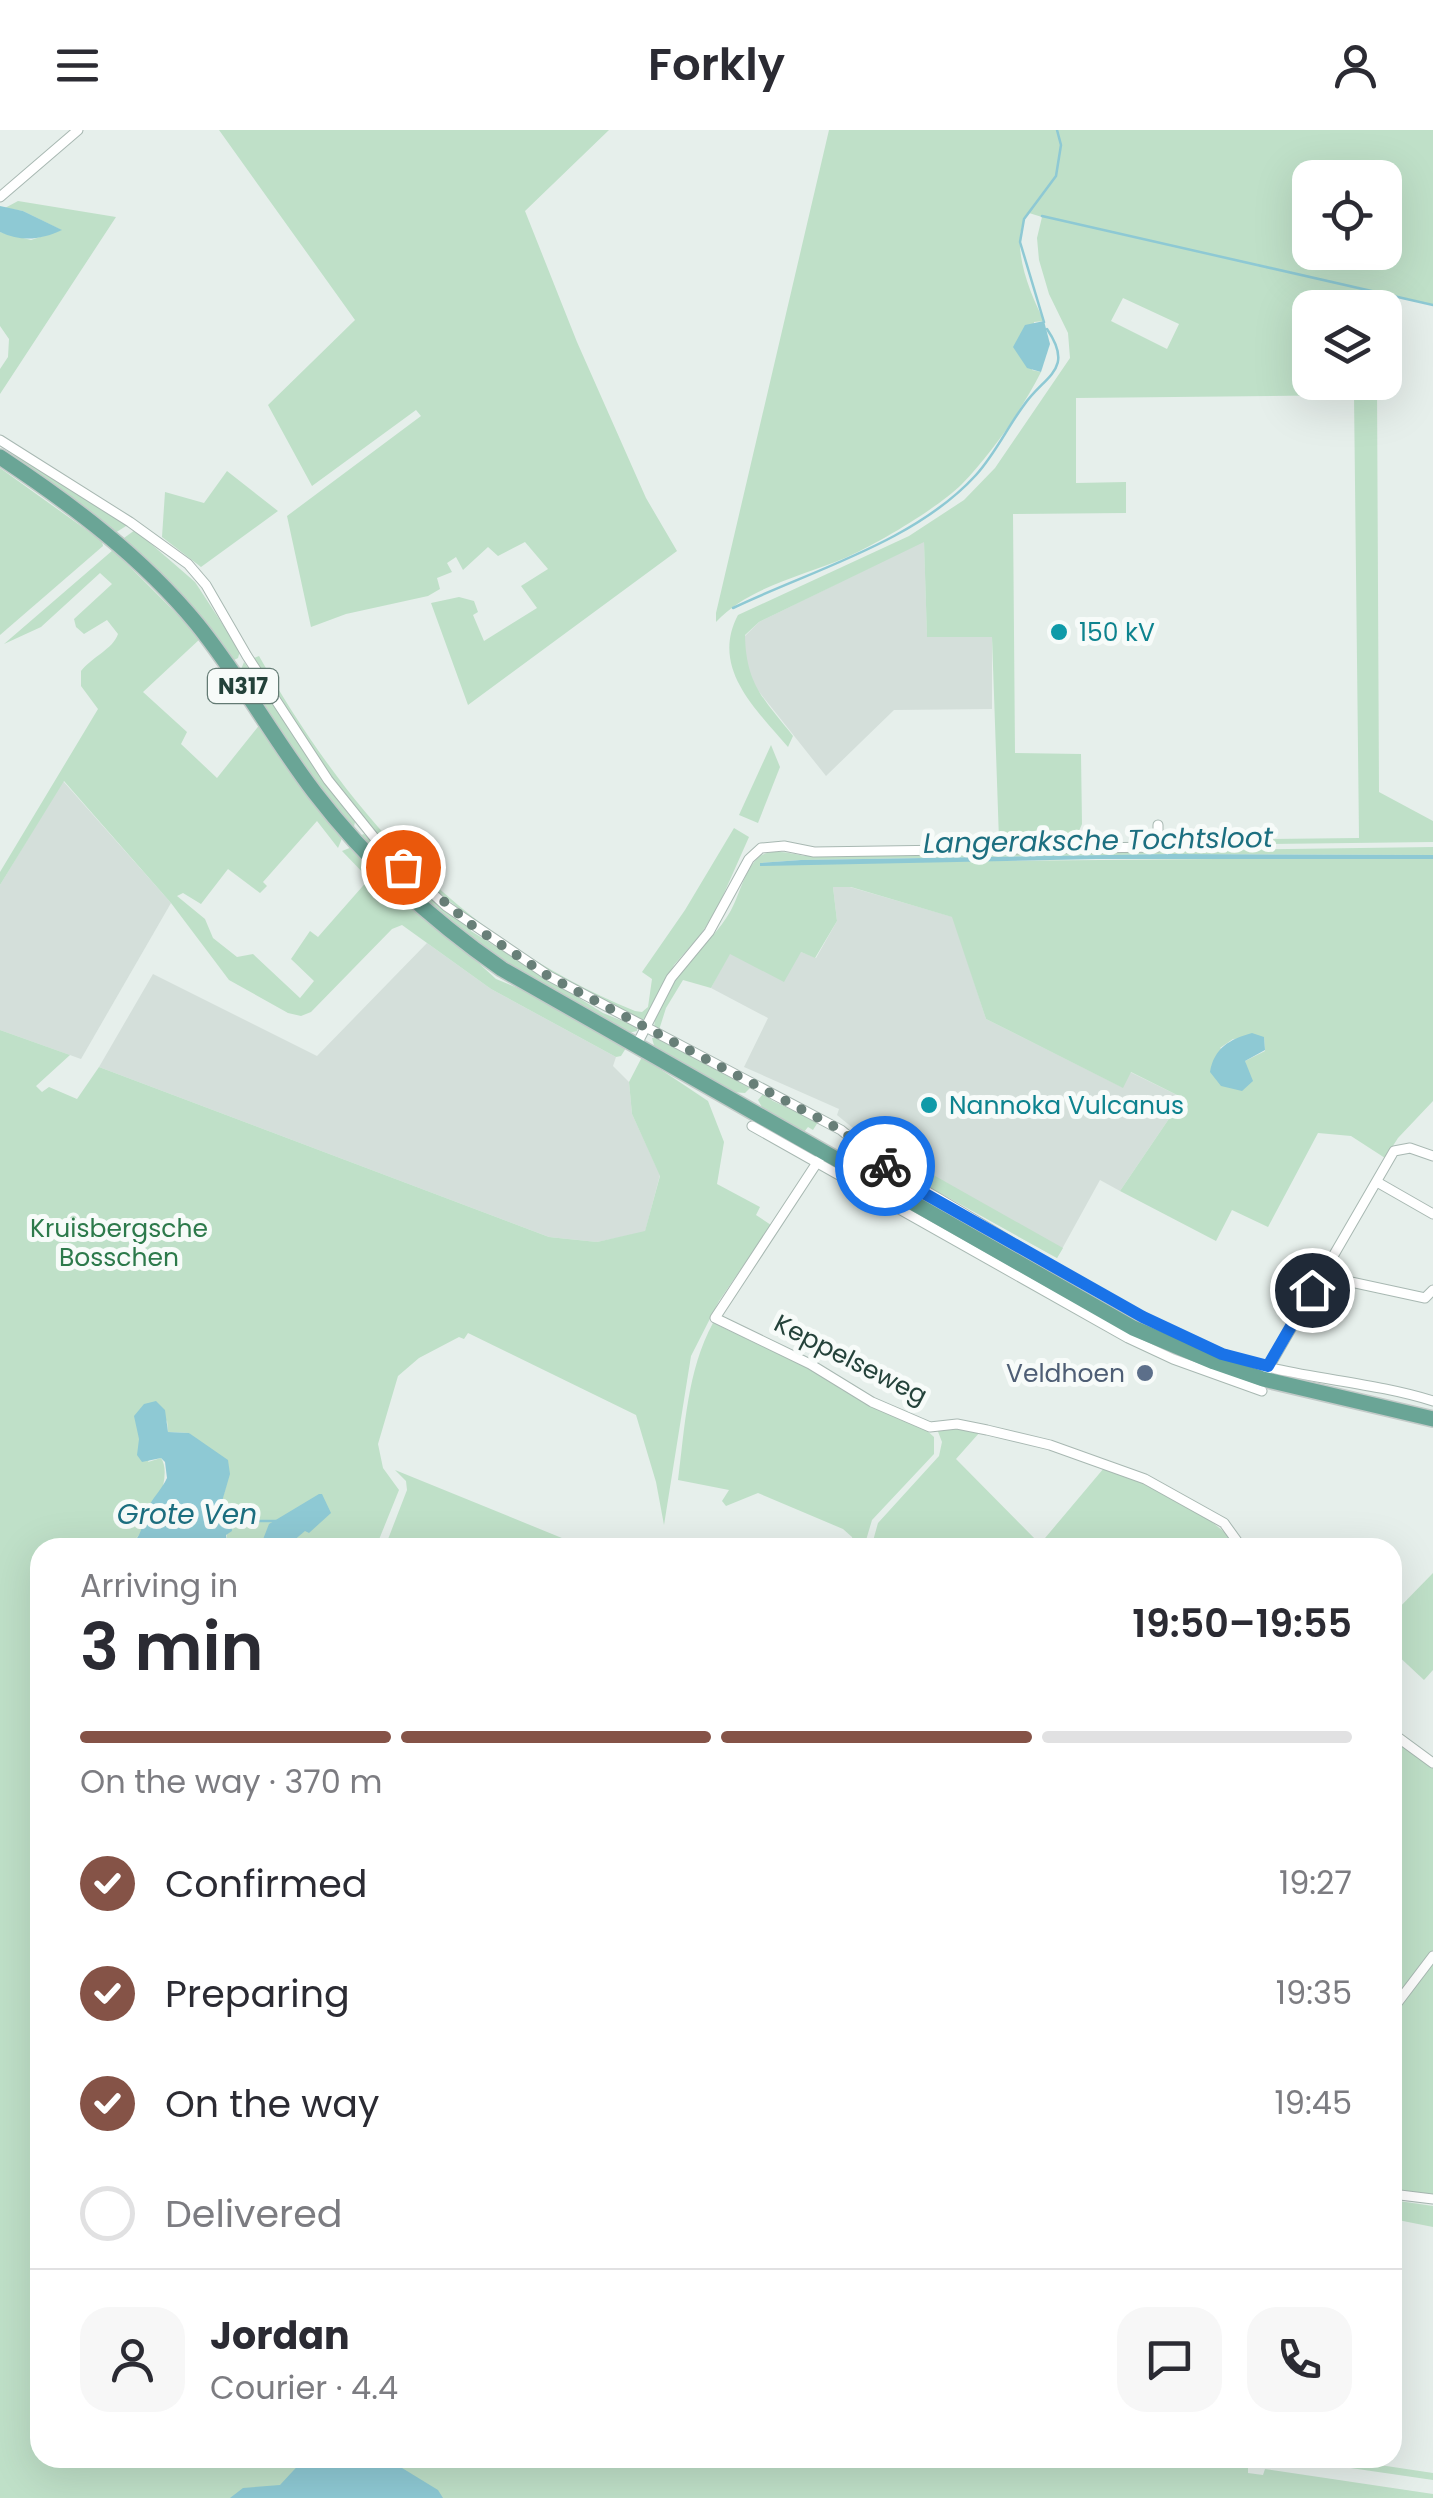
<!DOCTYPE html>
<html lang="en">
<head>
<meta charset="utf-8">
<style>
	body { margin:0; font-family:Poppins,sans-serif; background:#f7f7f7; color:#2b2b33; height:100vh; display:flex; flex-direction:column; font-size:38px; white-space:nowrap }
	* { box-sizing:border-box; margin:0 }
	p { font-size:32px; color:#7c7c81 }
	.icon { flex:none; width:55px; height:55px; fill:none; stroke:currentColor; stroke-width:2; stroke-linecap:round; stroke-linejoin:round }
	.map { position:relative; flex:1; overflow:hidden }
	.details { position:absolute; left:30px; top:1408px; width:1372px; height:930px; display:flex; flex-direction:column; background:#fff; border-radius:30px; box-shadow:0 10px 40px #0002 }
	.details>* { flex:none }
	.tools { position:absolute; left:1292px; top:30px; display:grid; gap:20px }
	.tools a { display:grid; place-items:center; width:110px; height:110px; border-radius:20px; background:#fff; box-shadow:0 10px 40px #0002; font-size:50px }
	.pin { position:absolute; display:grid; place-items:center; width:85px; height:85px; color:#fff; margin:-42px; border:5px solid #fff; border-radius:50%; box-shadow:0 2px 10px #0007 }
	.courier { position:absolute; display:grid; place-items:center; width:100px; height:100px; margin:-50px; border:8px solid #1a73e8; border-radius:50%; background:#fff; color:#222; box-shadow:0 2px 12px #0007 }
	.head em { font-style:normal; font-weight:600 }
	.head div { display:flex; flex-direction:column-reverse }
	.head { display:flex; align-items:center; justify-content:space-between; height:170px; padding:0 50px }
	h1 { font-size:65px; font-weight:600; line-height:75px }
	.bar { display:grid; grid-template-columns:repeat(4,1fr); gap:15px 10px; align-content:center; height:120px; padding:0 50px }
	.bar i { height:12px; border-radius:8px; background:#e1e1e2 }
	.bar .on { background:#855347 }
	.bar p { grid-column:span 4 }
	.line { display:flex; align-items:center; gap:25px; padding:0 50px; border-top:2px solid #e1e1e2 }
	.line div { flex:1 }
	.round { display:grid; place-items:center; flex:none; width:105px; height:105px; border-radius:30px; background:#f7f7f7 }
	ol { padding:0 50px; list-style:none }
	li { display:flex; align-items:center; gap:30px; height:110px }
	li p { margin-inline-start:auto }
	li .icon { padding:10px; border-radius:50%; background:#855347; color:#fff; stroke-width:4 }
	li:last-child { color:#7c7c81 }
	li i { width:55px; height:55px; border:5px solid #e1e1e2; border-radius:50% }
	header { display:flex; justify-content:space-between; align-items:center; height:130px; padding:0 50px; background:#fff; font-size:45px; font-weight:600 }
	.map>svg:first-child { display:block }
	.built { fill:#d4dfda }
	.green { fill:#bfe0c8; fill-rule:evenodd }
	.water { fill:#8ec9d4 }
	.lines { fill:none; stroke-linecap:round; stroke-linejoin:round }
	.stream { stroke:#8ec9d4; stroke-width:2.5 }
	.minor-casing { stroke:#a8b8b2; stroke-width:11 }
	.primary-casing { stroke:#c2cac8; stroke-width:18 }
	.minor { stroke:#fff; stroke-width:9 }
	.primary { stroke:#6aa596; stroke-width:15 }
	.done { stroke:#687f78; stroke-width:10; stroke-dasharray:0 18 }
	.route { stroke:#1a73e8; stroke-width:12 }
	.culture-dot { fill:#0f9aa8; stroke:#f7fbf9; stroke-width:4 }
	.service-dot { fill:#5c6f8a; stroke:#f7fbf9; stroke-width:4 }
	.labels { text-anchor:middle; stroke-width:10; stroke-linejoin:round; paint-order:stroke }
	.shield { fill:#f7fbf9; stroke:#637a73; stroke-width:2.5 }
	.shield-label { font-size:22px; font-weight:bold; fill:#24423a }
	.culture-label { font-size:25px; fill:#0d838f; stroke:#f7fbf9; text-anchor:start }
	.park-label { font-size:25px; fill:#2d7a4b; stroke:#f7fbf9 }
	.street-label { font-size:25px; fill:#24423a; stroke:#f7fbf9 }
	.service-label { font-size:25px; fill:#4e5e75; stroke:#f7fbf9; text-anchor:end }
	.water-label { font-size:28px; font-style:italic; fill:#1c6f80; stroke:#f7fbf9 }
</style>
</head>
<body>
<header><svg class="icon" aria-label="menu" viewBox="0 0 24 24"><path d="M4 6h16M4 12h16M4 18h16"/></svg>Forkly<svg class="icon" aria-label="person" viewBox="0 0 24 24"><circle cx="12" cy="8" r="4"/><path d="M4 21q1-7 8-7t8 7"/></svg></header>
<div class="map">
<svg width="1433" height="2368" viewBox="0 0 1433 2368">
	<rect width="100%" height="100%" fill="#e6efeb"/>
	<g class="built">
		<polygon points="924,411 927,506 992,507 992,579 894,580 826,646 752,553 745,529 745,506 759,492"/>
		<polygon points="63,651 171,773 81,929 0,900 0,755"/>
		<polygon points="833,757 850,757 953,787 986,889 1122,957 1130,942 1183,968 1120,1061 1100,1050 1057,1128 915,1049 837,985 839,979 744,937 768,888 711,858 729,824 801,822 816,828 837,791"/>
		<polygon points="427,813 491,859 616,927 613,936 629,952 632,984 660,1045 645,1102 597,1112 549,1107 99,937 153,844 317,926"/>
	</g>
	<g class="green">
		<polygon points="219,0 609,0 525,81 577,212 646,368 677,421 468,575 431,473 459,467 474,471 478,482 473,485 484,511 537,478 521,456 548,439 525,412 498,426 488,417 463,440 456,427 447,433 452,442 437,448 440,459 428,466 346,484 311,497 287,386 421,286 416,280 312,356 268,275 355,190"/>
		<path d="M829,0h604v175l-55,-12 -1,14 -67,1v74l67,1 2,409 54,29v21l-249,3v-5l175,-2 -5,-443 -278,3v85l50,-1v31l-113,1 2,239 66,1 1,70 -6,14 -77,2 -7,-203h-65l-3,-95 -165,80 -14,13c1,50 19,64 48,101l-5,11c-32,-38 -78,-79 -50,-132l171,-79 55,-36 31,-32 75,-110 -2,-25 -19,-39 -10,-34 -2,-22 5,-21 -13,-4c-22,27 1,80 15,108l-10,1 -2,48 9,2c-20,39 -49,81 -79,112 -24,24 -85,60 -117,74 -42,18 -97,29 -129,64v-9zM1310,48h75v74h-75zM1123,168l56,26 -12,25 -56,-28z"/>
		<polygon points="18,71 116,87 0,264 0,239 8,227 9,209 0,196 0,102 31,110 61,100 23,81 5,78"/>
		<polygon points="0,315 126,394 126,396 115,403"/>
		<polygon points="0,338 102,411 103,416 0,505"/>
		<polygon points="227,341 278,381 201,437 162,407 165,362 204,373"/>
		<path d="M135,400l60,52 45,69 -2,7 -6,3c-28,-47 -67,-82 -107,-119l-1,-4z"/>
		<path d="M113,420l88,88 -58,54 44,40 -6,12 36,34 44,-55 82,113 -5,12 -21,-27 -54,61 4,4 -7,7 -32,-24 -27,35 -18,-11 -6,3 28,23 8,19 24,19 16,-3 47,44 14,-17 -23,-22 19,-28 8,6 51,-58 -27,-28 10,-4 144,132 32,13 98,56 -5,8 -5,1 -125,-68 -89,-64 -10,4 -81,83 -10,4 -13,-3 -59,-33 -58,-77 -107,-122 -64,104v-13l98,-163 -17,-23v-15c11,-14 32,-22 37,-37l-11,-14 -23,14 -8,-7 -2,-8 38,-35 -12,-11 -59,54 -37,17z"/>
		<path d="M259,526c91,161 203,284 376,355l7,1 6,-5 4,-28 -10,-7 43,-62 49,-82 15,9 -32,72 -16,25 -27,31 -27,52 -7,4c-99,-52 -191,-108 -268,-192 -46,-50 -83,-113 -118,-171z"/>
		<polygon points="244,532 355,692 353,701 313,651 240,542"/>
		<polygon points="771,615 780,637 758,693 739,685"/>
		<path d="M364,704c36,33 65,66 106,93l1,4 132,82 34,14v4l-9,2 -102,-57 -60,-39v-5l-3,3 -27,-20 -78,-79z"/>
		<path d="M1433,717v8l-263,-1 -369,6 -41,3 673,-6v244l-35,37 -13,20 -34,-22 -33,-3 -50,94 -36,-17 -16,31 -96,-50 63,-93 -52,-26 -8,16 -137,-69 -34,-102 -101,-30h-18l4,34 -22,37 -14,-6 -17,30 -54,-28 -19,34 -28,-8 -17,28 -7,22 38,20 -43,-21c2,-48 54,-79 76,-117 10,-17 14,-42 29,-55 12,-10 33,-3 46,-1zM1264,907l1,14 -20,10 1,6 -26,-19 13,-9z"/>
		<path d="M0,900l70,25 -34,31 6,6 7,-5 28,12 22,-32 450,170 48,5 48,-11 15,-55 -28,-62 -3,-32 13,-25 66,44 16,41 -7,42 43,23 -4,8 15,10 -52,76 -28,55 -27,169 -8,-43 -20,-67 -168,-82 -4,6 -5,-2 -40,21 -21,18 -20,68 5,24 16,22 -23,57h-148l-3,-28 -6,-7 8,-30 -38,-49 -21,-1 -1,-12 -19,42 13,-4c14,20 -15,80 -36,89l-85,1v910h1155l53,9v6l15,2 2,-6 168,25v4h-1433z"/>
		<polygon points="652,908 656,908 750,958 745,963 732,962 655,919"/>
		<polygon points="763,964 773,971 818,992 813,1000 808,997 804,1002 764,981 758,970"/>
		<polygon points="921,1038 1063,1118 1057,1128 915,1049"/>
		<path d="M713,1193l106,50 23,17 81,37 11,10v17l-62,66 -8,27h-10l-2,-10 -9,-8 -85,-36 -32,13 -4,-5 7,-11 -51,-10c7,-53 9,-109 35,-157z"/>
		<path d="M955,1297l25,5 -24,27 84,85 64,-76c55,21 95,38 138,80h-371l7,-25 61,-67 3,-14 -5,-13z"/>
		<polygon points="395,1340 584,1417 385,1417 407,1360 406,1351"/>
		<polygon points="1433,1443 1433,1540 1424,1550 1393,1521 1393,1484"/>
		<polygon points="1393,1609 1433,1637 1433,1820 1393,1874"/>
		<polygon points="1433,1831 1433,2069 1393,2063 1392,1886"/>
		<polygon points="1392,2070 1433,2076 1433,2097 1393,2089"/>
		<polygon points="1282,2328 1333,2328 1433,2343 1433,2350"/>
	</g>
	<g class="water">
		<path d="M0,76l23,5 39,19c-22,10 -40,12 -62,2z"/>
		<polygon points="1044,191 1050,214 1041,242 1027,238 1013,217 1025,195"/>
		<polygon points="1170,724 1433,725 1433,729 1096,729 760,736 760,733 801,730"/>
		<path d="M1252,903l12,4 1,13 -20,11 8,20 -11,10 -21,-5 -11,-14c4,-24 20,-33 42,-39z"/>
		<path d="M156,1271l9,9 3,22 21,1 39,27 2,14 -11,38 12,9 1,10 -6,4 2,12h-103c20,-9 15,-23 24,-41 5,-10 13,-17 18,-28l-2,-16 -4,-4 -19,4 -5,-7 2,-16 -5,-23 10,-12z"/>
		<polygon points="319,1364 322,1364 331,1383 309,1403 305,1401 286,1417 260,1417 269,1394"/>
		<polygon points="305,2328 389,2330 438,2360 443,2368 230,2368 243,2358 280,2355"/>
	</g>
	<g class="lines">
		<g class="stream">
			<polyline points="1042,86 1433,175"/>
			<polyline points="1044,192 1020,112 1024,89 1056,46 1061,15 1057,0"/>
			<path d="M733,478c79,-38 182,-66 243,-133 19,-21 31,-47 48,-70 21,-30 51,-35 23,-76"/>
			<polyline points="231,1395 242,1391 276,1391"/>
		</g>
		<defs>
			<g id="minor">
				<polyline points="0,67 78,0"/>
				<path d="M0,310l130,82 58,42 18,21 41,71 81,124 53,66 65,60 103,70 292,154 65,53 13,4c98,56 194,123 299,165 69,27 145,27 215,49"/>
				<polyline points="636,916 671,848 709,802 749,729 761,718 784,716 814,722 1158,717 1158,695"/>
				<polyline points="752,996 1128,1208 1173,1229 1262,1261"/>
				<polyline points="824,1022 715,1188 810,1234 872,1272 930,1297 957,1294 987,1300 1050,1315 1145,1349 1224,1393 1242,1418"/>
				<polyline points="1377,1052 1433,1084"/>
				<polyline points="1326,1137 1351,1152 1425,1168 1433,1160"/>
				<polyline points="1266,1242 1394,1021 1410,1018 1433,1026"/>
				<polyline points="1392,1603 1433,1633"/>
				<polyline points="1392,1880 1433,1826"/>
				<polyline points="1392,2064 1433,2069"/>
			</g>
			<path id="primary" d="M0,327c71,47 142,100 197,167 43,53 76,114 118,169 53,69 115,126 187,176l631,359 81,34 49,17 170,40"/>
		</defs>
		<use href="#minor" class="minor-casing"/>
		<use href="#primary" class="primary-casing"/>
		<use href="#minor" class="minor"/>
		<use href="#primary" class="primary"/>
	</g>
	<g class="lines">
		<polyline class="done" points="403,737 473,796 548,846 841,1000 885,1036"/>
		<polyline class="route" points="885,1036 906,1053 1143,1187 1222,1224 1268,1236 1312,1160"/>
	</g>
	<g class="culture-dot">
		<circle cx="1059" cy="502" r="10"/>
		<circle cx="929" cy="975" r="10"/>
	</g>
	<circle class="service-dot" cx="1145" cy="1243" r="10"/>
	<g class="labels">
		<rect class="shield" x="208" y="539" width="70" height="34" rx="8"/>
		<g class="shield-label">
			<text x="243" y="564">N317</text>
		</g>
		<g class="culture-label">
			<text x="1079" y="511">150 kV</text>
			<text x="949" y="984">Nannoka Vulcanus</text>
		</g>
		<g class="park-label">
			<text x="119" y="1107">Kruisbergsche<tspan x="119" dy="29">Bosschen</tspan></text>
		</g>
		<g class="street-label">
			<text transform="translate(851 1229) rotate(27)" y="9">Keppelseweg</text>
		</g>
		<g class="service-label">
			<text x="1125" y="1252">Veldhoen</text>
		</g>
		<g class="water-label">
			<text transform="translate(1098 710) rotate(-1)" y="10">Langeraksche Tochtsloot</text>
			<text x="187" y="1394">Grote Ven</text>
		</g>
	</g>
</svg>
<div class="tools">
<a><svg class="icon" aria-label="locate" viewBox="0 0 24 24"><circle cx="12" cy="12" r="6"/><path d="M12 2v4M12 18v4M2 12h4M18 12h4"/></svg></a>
<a><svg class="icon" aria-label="layers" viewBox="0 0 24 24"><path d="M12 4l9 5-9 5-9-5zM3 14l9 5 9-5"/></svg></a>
</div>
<div class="pin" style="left:403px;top:737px;background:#ea580c"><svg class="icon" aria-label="bag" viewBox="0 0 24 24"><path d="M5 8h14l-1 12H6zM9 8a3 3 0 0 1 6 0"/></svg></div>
<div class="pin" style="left:1312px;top:1160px;background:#1f2937"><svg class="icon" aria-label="home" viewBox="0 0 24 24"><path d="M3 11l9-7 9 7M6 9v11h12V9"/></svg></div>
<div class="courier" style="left:885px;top:1036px"><svg class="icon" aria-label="bike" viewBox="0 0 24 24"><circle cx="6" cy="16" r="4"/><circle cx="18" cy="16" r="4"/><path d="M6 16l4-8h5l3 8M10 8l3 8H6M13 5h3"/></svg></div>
<section class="details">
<div class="head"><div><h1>3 min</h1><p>Arriving in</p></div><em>19:50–19:55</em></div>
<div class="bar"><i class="on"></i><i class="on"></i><i class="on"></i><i></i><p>On the way · 370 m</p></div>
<ol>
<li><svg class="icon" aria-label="check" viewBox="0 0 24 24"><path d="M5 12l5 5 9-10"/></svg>Confirmed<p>19:27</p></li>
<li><svg class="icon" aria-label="check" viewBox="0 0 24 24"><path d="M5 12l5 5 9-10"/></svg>Preparing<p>19:35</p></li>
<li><svg class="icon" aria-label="check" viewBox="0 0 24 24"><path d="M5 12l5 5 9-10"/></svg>On the way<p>19:45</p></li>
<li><i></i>Delivered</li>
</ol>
<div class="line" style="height:180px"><a class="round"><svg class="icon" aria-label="person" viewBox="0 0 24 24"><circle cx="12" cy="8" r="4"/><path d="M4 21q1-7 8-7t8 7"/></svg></a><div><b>Jordan</b><p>Courier · 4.4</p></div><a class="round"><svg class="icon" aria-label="chat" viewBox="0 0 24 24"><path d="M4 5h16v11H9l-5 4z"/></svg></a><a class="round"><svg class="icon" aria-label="phone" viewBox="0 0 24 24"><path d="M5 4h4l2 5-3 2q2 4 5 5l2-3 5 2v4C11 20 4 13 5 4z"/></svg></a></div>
</section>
</div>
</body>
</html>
